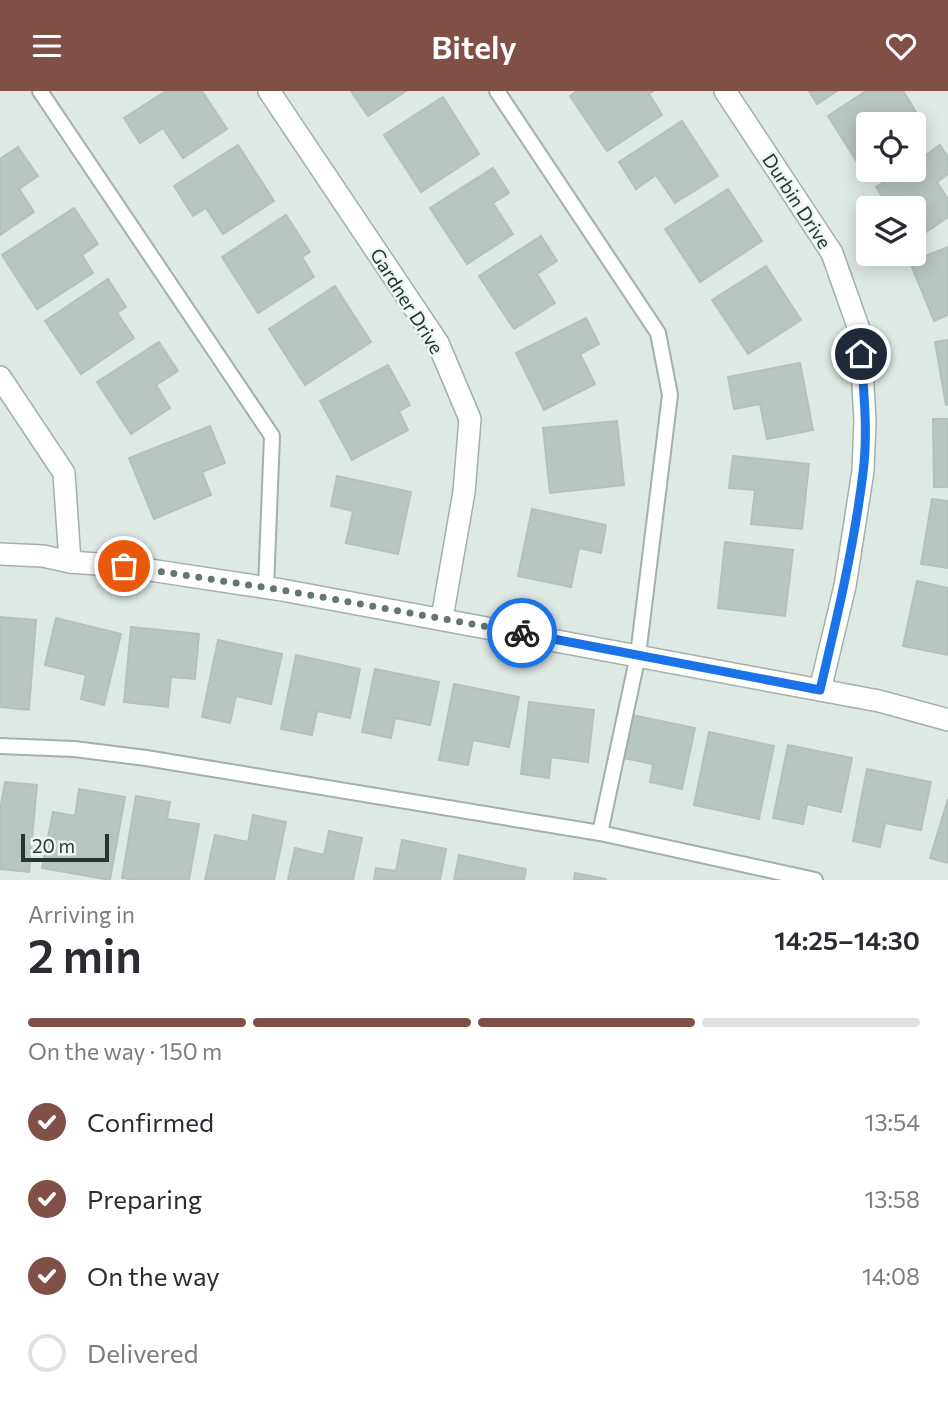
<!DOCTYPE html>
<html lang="en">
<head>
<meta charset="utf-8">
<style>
	body { margin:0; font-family:Commissioner,sans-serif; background:#f2f2f3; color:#2b2b33; height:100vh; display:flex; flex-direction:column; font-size:26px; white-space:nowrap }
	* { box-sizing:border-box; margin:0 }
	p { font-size:23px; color:#7c7c81 }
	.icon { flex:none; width:38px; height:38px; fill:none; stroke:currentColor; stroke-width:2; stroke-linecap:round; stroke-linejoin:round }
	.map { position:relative; height:789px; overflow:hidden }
	.details { display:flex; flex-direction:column; background:#fff; flex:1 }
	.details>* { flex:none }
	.fabs { position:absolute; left:856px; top:21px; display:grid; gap:14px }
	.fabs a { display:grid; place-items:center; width:70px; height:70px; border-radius:7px; background:#fff; box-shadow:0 4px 18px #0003; font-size:35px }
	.scale { position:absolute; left:21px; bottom:18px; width:88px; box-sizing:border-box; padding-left:7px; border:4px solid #213831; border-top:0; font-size:19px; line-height:24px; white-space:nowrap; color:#213831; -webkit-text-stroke:5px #eff6f2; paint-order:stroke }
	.pin { position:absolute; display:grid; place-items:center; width:60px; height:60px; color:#fff; margin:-30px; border:4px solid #fff; border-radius:50%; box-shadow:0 2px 7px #0007 }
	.courier { position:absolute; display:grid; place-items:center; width:70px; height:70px; margin:-35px; border:5px solid #1a73e8; border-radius:50%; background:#fff; color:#222; box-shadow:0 2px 9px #0007 }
	.headline em { font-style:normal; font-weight:600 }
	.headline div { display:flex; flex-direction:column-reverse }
	.headline { display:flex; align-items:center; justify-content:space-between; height:119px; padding:0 28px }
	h1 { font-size:46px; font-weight:600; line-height:52px }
	.bar { display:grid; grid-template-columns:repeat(4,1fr); gap:10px 7px; align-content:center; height:84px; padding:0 28px }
	.bar i { height:9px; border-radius:5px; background:#e1e1e2 }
	.bar .selected { background:#805046 }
	.bar p { grid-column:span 4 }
	ol { padding:0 28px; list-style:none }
	li { display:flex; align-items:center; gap:21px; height:77px }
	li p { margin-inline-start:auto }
	li .icon { padding:7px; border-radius:50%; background:#805046; color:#fff; stroke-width:4 }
	li:last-child { color:#7c7c81 }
	li i { width:38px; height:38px; border:4px solid #e1e1e2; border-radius:50% }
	header { display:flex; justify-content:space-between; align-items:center; height:91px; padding:0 28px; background:#805046; color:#fff; font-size:32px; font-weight:600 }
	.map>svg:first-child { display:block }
	.building { fill:#b8c6c0; stroke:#b2c2bb; stroke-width:2 }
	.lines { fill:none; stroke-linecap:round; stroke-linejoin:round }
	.lane-casing { stroke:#a2b0ab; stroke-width:18 }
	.street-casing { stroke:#a2b0ab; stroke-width:24 }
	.lane { stroke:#fff; stroke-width:14 }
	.street { stroke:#fff; stroke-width:21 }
	.done { stroke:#647670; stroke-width:7; stroke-dasharray:0 12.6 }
	.route { stroke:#1a73e8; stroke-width:9 }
	.labels { text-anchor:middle; stroke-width:5; stroke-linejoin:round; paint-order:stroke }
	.street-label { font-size:19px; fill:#213831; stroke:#eff6f2 }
</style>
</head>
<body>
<header><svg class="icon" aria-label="menu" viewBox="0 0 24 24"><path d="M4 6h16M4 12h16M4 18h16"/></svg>Bitely<svg class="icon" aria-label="heart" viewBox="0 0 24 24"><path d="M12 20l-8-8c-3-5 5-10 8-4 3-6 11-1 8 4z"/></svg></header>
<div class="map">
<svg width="948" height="789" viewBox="0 0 948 789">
	<rect width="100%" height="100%" fill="#dfe9e4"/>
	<g class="building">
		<polygon points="166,0 202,0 227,38 183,67 163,37 140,52 124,27"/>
		<polygon points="351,0 406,0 368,25"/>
		<polygon points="577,0 653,0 649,3 662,24 607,60 570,5"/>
		<polygon points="809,0 837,0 817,13"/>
		<polygon points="866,0 903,0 916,21 899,33 868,33 868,79 875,79 866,85 828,25"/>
		<polygon points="443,6 479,63 421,101 384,44"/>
		<polygon points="682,30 718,85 675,112 656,84 636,98 619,71"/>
		<polygon points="238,54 274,110 223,143 206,117 193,125 174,95"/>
		<polygon points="940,54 948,66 948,83 937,91 948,108 948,126 914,149 914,117 890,117 876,96 903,79 914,79 914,72"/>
		<polygon points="18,56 38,85 19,98 34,121 0,144 0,68"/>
		<polygon points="493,77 509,102 493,112 513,143 467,173 430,117"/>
		<polygon points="728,98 762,150 700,191 665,138"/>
		<polygon points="74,117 98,153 82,164 93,182 37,218 2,164"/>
		<polygon points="286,124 310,161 302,166 314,186 258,222 222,166"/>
		<polygon points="541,145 557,170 537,183 555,212 514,238 479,185"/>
		<polygon points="948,156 948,224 934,230 910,171"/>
		<polygon points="766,175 801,229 748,263 712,209"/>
		<polygon points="108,188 126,216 117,222 134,247 81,283 45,230"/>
		<polygon points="335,195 371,251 305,294 269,238"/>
		<polygon points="586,227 599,253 580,263 595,293 544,319 516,262"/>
		<polygon points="948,249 948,313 946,314 935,251"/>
		<polygon points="159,251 178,280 156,294 170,317 131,343 97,291"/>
		<polygon points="800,272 813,339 767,348 760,313 734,318 728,286"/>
		<polygon points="388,274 410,314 399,320 408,339 352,369 320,310"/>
		<polygon points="933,328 948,328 948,396 934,396"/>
		<polygon points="617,330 624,394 550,402 543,337"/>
		<polygon points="210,335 225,372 202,381 211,404 154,428 129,367"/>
		<polygon points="733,365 809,373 802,438 751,433 755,399 729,397"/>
		<polygon points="337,385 411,401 398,463 346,452 353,420 331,415"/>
		<polygon points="932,408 948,410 948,477 921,473"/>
		<polygon points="532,418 606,434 601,462 579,457 571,496 518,485"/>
		<polygon points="725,451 793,459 785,525 718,517"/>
		<polygon points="917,490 948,497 948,564 903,555"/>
		<polygon points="0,526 36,529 29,619 0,616"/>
		<polygon points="56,527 121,543 104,614 81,608 86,584 45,574"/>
		<polygon points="131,536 199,543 195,588 171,586 168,616 124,611"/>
		<polygon points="218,549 282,563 271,613 236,605 230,632 202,626"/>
		<polygon points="296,564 360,578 350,627 317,620 312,644 281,638"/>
		<polygon points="375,578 439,591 430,634 395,627 391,647 362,641"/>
		<polygon points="454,593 519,606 509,656 473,649 468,674 439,669"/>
		<polygon points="529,611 594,619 588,671 551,666 549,687 521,683"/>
		<polygon points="632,624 695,637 682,698 650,691 653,673 623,667"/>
		<polygon points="709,641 774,655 759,728 694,714"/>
		<polygon points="788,654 852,667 841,721 807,713 803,733 773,727"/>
		<polygon points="867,678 931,691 921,739 885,732 880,756 853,750"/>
		<polygon points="5,691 37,694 29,781 0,778 0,719"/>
		<polygon points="79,698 125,706 110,789 42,777 53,721 75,725"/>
		<polygon points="136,705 170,711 167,728 199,733 189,789 134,789 122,787"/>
		<polygon points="948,708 948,772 930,767"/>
		<polygon points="253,724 286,731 274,789 205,789 215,744 248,751"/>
		<polygon points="329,740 362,747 353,789 288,789 295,757 324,764"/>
		<polygon points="402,749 446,758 440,789 374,789 376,777 396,780"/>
		<polygon points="459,764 526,778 524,789 454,789"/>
		<polygon points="575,782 606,788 606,789 574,789"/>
	</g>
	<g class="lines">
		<defs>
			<g id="lane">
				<polyline points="40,0 272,345 266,497"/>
				<polyline points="497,0 658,242 670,304 638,564 600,742"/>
				<polyline points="0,655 74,658 146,667 600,742 815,789"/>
			</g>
			<g id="street">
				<polyline points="269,0 438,252 470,328 464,401 442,527"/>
				<polyline points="725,0 832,162 860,241 865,330 863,380 845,495 820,599"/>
				<polyline points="0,286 64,382 70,471"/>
				<polyline points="0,463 43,465 70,471 124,475 282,499 879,610 948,629"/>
			</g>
		</defs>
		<use href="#lane" class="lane-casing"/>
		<use href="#street" class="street-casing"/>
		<use href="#lane" class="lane"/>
		<use href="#street" class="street"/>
	</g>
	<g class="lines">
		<polyline class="done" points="124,475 282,499 522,542"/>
		<path class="route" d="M522,542l298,57c17,-72 34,-144 43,-217 5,-39 1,-79 -2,-119"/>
	</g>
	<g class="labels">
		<g class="street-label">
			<text transform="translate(797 110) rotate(57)" y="7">Durbin Drive</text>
			<text transform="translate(407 210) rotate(58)" y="7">Gardner Drive</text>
		</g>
	</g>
</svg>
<div class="fabs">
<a><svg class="icon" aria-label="locate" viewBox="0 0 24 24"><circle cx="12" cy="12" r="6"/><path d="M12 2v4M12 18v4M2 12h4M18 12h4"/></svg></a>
<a><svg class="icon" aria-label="layers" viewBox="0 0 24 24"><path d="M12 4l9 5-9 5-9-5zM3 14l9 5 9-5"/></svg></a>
</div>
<div class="scale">20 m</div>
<div class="pin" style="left:124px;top:475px;background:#ea580c"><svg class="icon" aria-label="bag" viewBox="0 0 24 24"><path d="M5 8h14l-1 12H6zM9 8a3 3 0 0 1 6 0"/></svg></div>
<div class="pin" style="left:861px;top:263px;background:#1f2937"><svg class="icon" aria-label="home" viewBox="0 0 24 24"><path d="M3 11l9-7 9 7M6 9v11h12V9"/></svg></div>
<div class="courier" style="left:522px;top:542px"><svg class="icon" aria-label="bike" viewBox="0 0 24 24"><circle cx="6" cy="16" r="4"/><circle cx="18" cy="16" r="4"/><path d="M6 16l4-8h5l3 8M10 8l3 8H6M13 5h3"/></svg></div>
</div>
<section class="details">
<div class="headline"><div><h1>2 min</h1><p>Arriving in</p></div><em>14:25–14:30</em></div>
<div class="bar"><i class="selected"></i><i class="selected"></i><i class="selected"></i><i></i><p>On the way · 150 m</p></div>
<ol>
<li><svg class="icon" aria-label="check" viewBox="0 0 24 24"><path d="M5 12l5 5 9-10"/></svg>Confirmed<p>13:54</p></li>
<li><svg class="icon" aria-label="check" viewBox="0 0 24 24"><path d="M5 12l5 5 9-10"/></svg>Preparing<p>13:58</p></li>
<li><svg class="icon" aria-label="check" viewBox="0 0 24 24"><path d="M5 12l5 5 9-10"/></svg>On the way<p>14:08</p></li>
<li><i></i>Delivered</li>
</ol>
</section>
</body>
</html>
